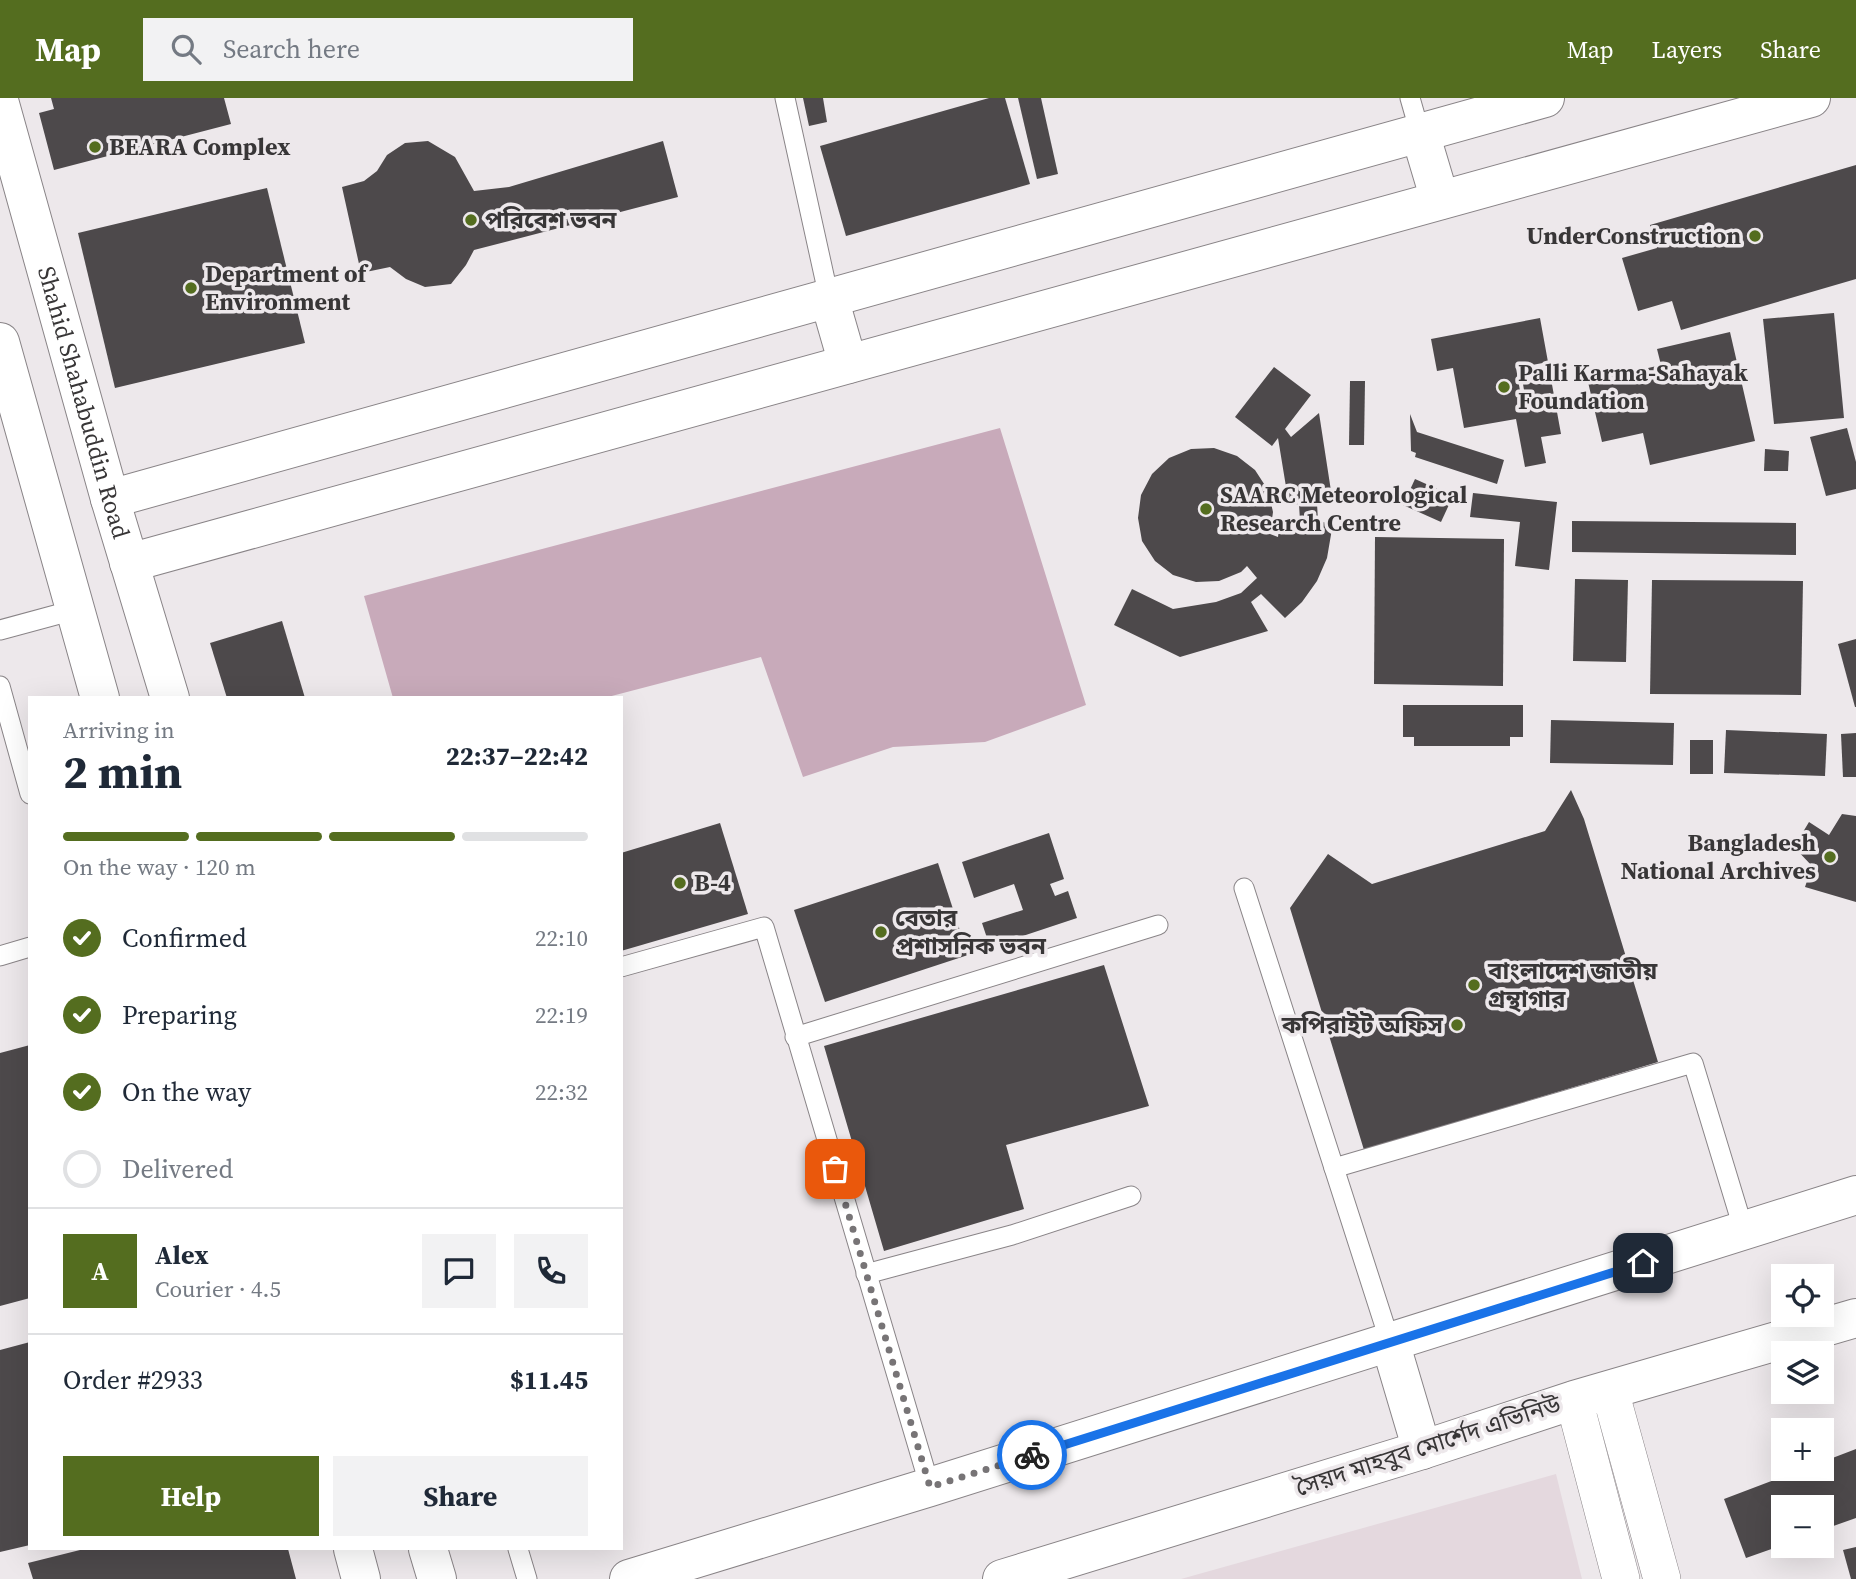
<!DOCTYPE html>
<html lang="en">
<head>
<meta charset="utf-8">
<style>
	body { margin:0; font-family:"Source Serif 4","Noto Sans Bengali",serif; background:#f2f2f3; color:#1f2937; height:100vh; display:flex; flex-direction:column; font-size:26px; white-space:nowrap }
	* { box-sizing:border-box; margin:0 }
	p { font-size:23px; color:#747a83 }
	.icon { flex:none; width:38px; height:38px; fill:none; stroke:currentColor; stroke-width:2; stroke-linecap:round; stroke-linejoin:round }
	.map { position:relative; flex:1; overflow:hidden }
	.drawer { position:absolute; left:28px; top:598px; width:595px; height:854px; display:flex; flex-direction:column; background:#fff; border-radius:0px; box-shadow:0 7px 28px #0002 }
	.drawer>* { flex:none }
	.fabs { position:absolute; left:1771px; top:1166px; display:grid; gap:14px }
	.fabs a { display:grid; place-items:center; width:63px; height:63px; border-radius:0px; background:#fff; box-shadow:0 7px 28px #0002; font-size:35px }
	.pin { position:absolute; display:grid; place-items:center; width:60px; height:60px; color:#fff; margin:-30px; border-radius:14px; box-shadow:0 4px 10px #0006 }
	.courier { position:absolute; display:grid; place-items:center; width:70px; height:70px; margin:-35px; border:5px solid #1a73e8; border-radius:50%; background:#fff; color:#222; box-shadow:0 2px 9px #0007 }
	.overview em { font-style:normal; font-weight:700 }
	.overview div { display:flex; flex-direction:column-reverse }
	.overview { display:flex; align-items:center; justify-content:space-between; height:119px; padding:0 35px }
	h1 { font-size:46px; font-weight:700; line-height:52px }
	.bar { display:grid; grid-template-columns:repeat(4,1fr); gap:10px 7px; align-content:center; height:84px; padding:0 35px }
	.bar i { height:9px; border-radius:5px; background:#e0e1e3 }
	.bar .selected { background:#546d1f }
	.bar p { grid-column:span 4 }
	.line { display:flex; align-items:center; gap:18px; padding:0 35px; border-top:2px solid #e0e1e3 }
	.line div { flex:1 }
	.round { display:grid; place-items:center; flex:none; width:74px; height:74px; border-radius:0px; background:#f2f2f3 }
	ol { padding:0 35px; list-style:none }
	li { display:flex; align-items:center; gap:21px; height:77px }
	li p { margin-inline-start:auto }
	li .icon { padding:7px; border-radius:50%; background:#546d1f; color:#fff; stroke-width:4 }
	li:last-child { color:#747a83 }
	li i { width:38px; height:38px; border:4px solid #e0e1e3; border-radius:50% }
	.primary-button { display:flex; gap:14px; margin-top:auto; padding:14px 35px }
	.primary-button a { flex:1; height:80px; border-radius:0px; background:#546d1f; color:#fff; font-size:28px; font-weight:700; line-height:80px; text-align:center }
	.primary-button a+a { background:#f2f2f3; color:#1f2937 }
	header { display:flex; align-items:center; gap:42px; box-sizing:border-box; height:98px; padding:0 35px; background:#546d1f; color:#fff }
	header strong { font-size:33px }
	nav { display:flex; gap:38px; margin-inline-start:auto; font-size:24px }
	.search { width:490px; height:63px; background:#f2f2f3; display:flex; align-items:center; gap:18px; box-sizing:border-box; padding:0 24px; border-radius:0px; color:#747a83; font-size:26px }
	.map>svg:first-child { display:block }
	.built { fill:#e4d8de }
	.water { fill:#c8aaba }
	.building { fill:#4d494b }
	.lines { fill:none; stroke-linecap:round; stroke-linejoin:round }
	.service-casing { stroke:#898487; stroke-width:21 }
	.minor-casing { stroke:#898487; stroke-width:38 }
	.tertiary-casing { stroke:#898487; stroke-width:40 }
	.primary-casing { stroke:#898487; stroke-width:40 }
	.service { stroke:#fff; stroke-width:19 }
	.minor { stroke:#fff; stroke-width:37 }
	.tertiary { stroke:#fff; stroke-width:38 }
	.primary { stroke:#fff; stroke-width:38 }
	.done { stroke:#777476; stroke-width:7; stroke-dasharray:0 12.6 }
	.route { stroke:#1a73e8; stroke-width:9 }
	.poi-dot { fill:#546d1f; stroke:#ede8eb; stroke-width:2.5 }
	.labels { text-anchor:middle; stroke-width:7; stroke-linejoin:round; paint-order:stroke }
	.poi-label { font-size:24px; font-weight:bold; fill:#383637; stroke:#ede8eb; text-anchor:start }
	.street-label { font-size:24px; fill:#383637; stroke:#ede8eb }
</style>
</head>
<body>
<header>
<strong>Map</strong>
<div class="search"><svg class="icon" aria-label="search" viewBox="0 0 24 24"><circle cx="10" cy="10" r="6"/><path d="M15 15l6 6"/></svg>Search here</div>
<nav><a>Map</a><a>Layers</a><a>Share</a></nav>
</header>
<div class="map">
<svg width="1856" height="1481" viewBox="0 0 1856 1481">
	<rect width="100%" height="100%" fill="#ede8eb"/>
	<polygon class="built" points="1556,1376 1582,1481 1181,1481"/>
	<polygon class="water" points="1000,330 1086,607 985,644 893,649 803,679 761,559 604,600 393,600 364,498"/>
	<g class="building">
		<polygon points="51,0 224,0 231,26 54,72 39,15 54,11"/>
		<polygon points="803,0 823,0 827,24 809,28"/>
		<polygon points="989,0 1005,0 1030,86 846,138 820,48"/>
		<polygon points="1018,0 1041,0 1058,76 1037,81"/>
		<polygon points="428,43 455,59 474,93 509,89 663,43 678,99 474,152 466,167 451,186 425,189 406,181 390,169 361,175 342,89 364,83 377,73 387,57 405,45"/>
		<polygon points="1856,67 1856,181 1681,232 1672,203 1638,213 1622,160 1657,150 1650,127"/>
		<polygon points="267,90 305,245 115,290 78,135"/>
		<polygon points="1834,215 1844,320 1774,326 1763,221"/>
		<polygon points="1540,220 1548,264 1516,270 1522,304 1526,304 1523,286 1551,281 1561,336 1541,339 1546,365 1525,369 1516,321 1464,330 1453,270 1437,273 1431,241"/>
		<polygon points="1730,234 1755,343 1650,367 1643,335 1602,344 1588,284 1661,267 1657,251"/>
		<polygon points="1274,269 1311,297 1285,331 1291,339 1319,315 1333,406 1317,405 1318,424 1333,425 1327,460 1317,483 1302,504 1285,520 1261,496 1251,504 1268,533 1180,559 1114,527 1132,491 1173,511 1216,504 1241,495 1257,480 1247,468 1241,474 1219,483 1196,484 1173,477 1155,463 1142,443 1138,420 1141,397 1152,376 1169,360 1191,351 1214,350 1237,358 1255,372 1268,392 1273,414 1270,436 1278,439 1279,431 1289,432 1289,423 1300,423 1299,406 1289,407 1278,340 1272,348 1235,319"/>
		<polygon points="1350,283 1365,283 1364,347 1349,347"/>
		<polygon points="1410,316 1417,334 1504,362 1497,386 1415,359 1416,355 1411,353"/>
		<polygon points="1847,330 1856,364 1856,391 1826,398 1810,339"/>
		<polygon points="1765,351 1789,353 1788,373 1764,373"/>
		<polygon points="1415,381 1453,398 1441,424 1403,407"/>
		<polygon points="1473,395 1557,404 1549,472 1515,468 1520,424 1470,419"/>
		<polygon points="1572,423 1796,425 1796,457 1572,454"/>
		<polygon points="1375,439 1504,441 1503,588 1374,586"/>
		<polygon points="1575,481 1628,482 1626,564 1573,563"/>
		<polygon points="1652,482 1803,483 1801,597 1650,596"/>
		<polygon points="282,523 305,600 227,600 210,545"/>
		<polygon points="1856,541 1856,609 1855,609 1838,546"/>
		<polygon points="1403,607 1523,607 1523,639 1510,639 1510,648 1414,648 1414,639 1403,639"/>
		<polygon points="1551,622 1674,625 1673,667 1550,665"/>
		<polygon points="1726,632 1827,636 1825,678 1724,675"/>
		<polygon points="1856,635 1856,679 1843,679 1841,636"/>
		<rect x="1690" y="642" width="23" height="34"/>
		<polygon points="1571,692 1584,721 1658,964 1364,1052 1290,810 1328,756 1372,786 1545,733"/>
		<polygon points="1842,716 1856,718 1856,804 1805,789 1812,768 1794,749 1809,724 1829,737"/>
		<polygon points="720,725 748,816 621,853 621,755"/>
		<polygon points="1049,735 1064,781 1050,786 1055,798 1068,793 1077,820 990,849 982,825 1023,812 1014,786 974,800 962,764"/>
		<polygon points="938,765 968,857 825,904 794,812"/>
		<polygon points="1104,867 1149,1008 1006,1047 1024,1111 884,1153 824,948"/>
		<polygon points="30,947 30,1200 0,1208 0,955"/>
		<polygon points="30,1244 30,1447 0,1454 0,1252"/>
		<polygon points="1856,1351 1856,1420 1822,1432 1822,1409 1783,1409 1783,1447 1746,1460 1724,1401 1806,1370 1822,1370 1822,1364"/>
		<polygon points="1856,1449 1856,1481 1851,1481 1843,1452"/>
		<polygon points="84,1451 288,1451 296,1481 33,1481 28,1465"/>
	</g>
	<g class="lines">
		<defs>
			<g id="service">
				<polyline points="785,0 829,200"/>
				<polyline points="1410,0 1420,35"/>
				<polyline points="0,532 74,512"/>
				<polyline points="0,588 30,696"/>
				<polyline points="1244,790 1390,1244"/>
				<polyline points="0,858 30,849"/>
				<polyline points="621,869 764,829 930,1389"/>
				<polyline points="795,939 1158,827"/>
				<polyline points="1334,1070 1693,965 1744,1133"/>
				<polyline points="866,1176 1012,1137 1131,1098"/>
				<polyline points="518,1451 527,1481"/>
			</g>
			<g id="minor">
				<polyline points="1610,1293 1662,1481"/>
				<polyline points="1574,1302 1621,1481"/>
			</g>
			<g id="tertiary">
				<path id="s1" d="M0,6l110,395 60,199"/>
				<polyline points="1420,35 1440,102"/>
				<polyline points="829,200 848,266"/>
				<polyline points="0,244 100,600"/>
				<polyline points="110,401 1545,0"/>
				<polyline points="129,465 1811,0"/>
				<polyline points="353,1451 361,1481"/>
				<polyline points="428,1451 437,1481"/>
			</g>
			<g id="primary">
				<polyline points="1390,1244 1422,1352"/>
				<polyline points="629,1481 930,1389 1856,1097"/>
				<polyline points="1002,1481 1422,1352 1574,1302 1856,1220"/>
			</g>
		</defs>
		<use href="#service" class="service-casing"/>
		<use href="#minor" class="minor-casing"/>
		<use href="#tertiary" class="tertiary-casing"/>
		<use href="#primary" class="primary-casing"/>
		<use href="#service" class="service"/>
		<use href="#minor" class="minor"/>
		<use href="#tertiary" class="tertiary"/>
		<use href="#primary" class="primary"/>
	</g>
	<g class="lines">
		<polyline class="done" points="835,1071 930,1389 1032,1357"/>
		<polyline class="route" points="1032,1357 1643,1165"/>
	</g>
	<g class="poi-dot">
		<circle cx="95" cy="49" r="7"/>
		<circle cx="471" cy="122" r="7"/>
		<circle cx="1755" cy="138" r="7"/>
		<circle cx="191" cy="190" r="7"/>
		<circle cx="1504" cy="289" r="7"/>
		<circle cx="1206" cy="411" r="7"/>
		<circle cx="1830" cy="759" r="7"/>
		<circle cx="680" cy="785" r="7"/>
		<circle cx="881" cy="834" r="7"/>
		<circle cx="1474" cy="887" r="7"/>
		<circle cx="1457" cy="927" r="7"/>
	</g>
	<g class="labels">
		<g class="poi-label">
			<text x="109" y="57">BEARA Complex</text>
			<text x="485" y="130">পরিবেশ ভবন</text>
			<text x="1741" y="146" text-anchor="end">UnderConstruction</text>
			<text x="205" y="184">Department of<tspan x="205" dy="28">Environment</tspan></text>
			<text x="1518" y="283">Palli Karma-Sahayak<tspan x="1518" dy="28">Foundation</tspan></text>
			<text x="1220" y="405">SAARC Meteorological<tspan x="1220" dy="28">Research Centre</tspan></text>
			<text x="1816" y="753" text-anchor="end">Bangladesh<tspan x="1816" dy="28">National Archives</tspan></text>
			<text x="694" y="793">B-4</text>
			<text x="895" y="828">বেতার<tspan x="895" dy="28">প্রশাসনিক ভবন</tspan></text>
			<text x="1488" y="881">বাংলাদেশ জাতীয়<tspan x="1488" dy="28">গ্রন্থাগার</tspan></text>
			<text x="1443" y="935" text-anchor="end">কপিরাইট অফিস</text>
		</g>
		<g class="street-label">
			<text dy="8" stroke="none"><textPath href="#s1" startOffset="310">Shahid Shahabuddin Road</textPath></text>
			<text transform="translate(1428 1348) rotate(-18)" y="8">সৈয়দ মাহবুব মোর্শেদ এভিনিউ</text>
		</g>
	</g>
</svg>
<div class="fabs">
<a><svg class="icon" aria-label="locate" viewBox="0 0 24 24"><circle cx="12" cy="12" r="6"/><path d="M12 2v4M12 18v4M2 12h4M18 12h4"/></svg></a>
<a><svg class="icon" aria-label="layers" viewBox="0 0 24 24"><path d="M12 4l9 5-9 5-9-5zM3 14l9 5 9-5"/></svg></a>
<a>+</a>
<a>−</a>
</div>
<div class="pin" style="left:835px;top:1071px;background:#ea580c"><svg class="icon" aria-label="bag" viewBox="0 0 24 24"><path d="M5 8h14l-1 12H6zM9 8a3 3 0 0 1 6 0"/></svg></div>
<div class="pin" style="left:1643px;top:1165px;background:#1f2937"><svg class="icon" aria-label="home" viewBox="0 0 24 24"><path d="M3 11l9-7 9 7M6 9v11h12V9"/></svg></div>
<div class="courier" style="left:1032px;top:1357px"><svg class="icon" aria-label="bike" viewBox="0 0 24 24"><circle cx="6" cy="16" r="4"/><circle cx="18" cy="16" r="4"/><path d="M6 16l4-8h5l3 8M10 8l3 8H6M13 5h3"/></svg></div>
<section class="drawer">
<div class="overview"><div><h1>2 min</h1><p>Arriving in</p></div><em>22:37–22:42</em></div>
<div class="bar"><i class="selected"></i><i class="selected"></i><i class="selected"></i><i></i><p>On the way · 120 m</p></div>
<ol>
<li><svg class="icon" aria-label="check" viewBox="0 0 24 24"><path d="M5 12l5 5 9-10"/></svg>Confirmed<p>22:10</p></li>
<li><svg class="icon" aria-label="check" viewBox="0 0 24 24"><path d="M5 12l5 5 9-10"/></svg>Preparing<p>22:19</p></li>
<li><svg class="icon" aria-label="check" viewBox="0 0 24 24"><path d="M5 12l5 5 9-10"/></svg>On the way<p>22:32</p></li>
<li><i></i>Delivered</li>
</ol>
<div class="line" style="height:126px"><b class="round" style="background:#546d1f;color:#fff">A</b><div><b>Alex</b><p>Courier · 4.5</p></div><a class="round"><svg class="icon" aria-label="chat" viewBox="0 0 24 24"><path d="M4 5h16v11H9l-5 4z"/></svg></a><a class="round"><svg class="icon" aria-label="phone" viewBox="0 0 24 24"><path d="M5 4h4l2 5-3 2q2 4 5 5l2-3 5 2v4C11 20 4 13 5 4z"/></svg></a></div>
<div class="line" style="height:91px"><div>Order #2933</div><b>$11.45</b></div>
<div class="primary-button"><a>Help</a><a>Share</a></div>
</section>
</div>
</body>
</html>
